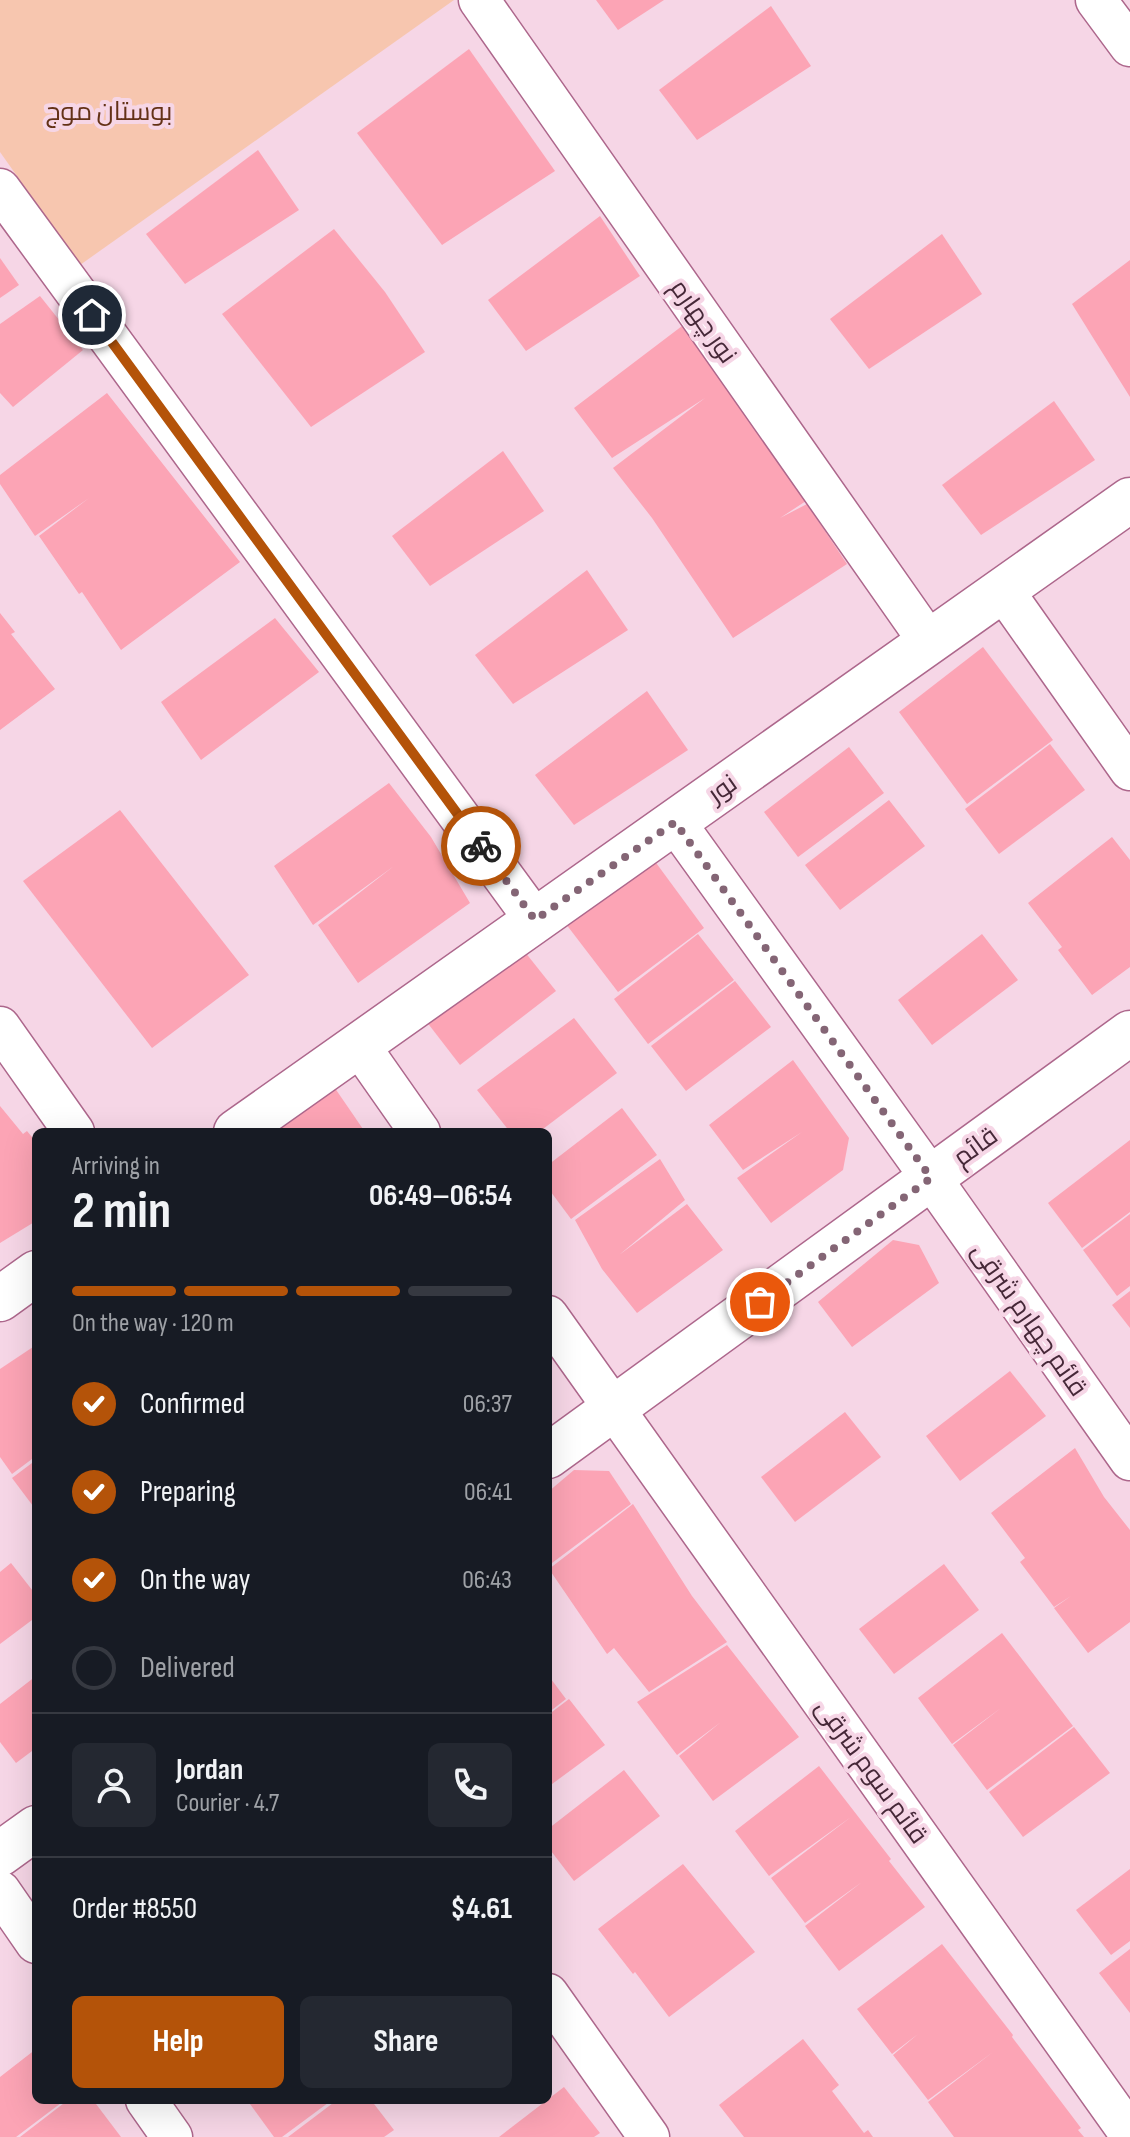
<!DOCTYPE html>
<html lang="en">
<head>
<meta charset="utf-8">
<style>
	body { margin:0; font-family:"Sofia Sans Condensed",Cairo,sans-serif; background:#242831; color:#f1f3f6; height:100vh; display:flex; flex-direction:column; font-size:30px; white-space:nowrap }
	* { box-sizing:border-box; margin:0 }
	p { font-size:26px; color:#9ea1a6 }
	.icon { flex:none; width:44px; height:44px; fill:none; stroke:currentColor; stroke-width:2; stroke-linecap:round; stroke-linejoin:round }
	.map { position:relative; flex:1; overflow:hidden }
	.details { position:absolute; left:32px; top:1128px; width:520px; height:976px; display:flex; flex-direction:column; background:#171b24; border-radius:12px; box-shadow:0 8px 32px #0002 }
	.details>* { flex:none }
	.pin { position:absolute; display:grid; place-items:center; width:68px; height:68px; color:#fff; margin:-34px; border:4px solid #fff; border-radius:50%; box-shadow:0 2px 8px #0007 }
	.courier { position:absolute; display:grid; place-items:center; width:80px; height:80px; margin:-40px; border:6px solid #b45309; border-radius:50%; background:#fff; color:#222; box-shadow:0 2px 10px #0007 }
	.headline em { font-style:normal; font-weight:700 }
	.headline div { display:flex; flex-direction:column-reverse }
	.headline { display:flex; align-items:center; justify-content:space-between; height:136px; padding:0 40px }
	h1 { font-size:52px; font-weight:700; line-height:60px }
	.bar { display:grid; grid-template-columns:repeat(4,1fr); gap:12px 8px; align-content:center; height:96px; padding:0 40px }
	.bar i { height:10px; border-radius:6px; background:#363941 }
	.bar .on { background:#b45309 }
	.bar p { grid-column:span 4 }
	.line { display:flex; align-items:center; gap:20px; padding:0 40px; border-top:2px solid #363941 }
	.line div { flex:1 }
	.round { display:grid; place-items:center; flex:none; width:84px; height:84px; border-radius:12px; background:#242831 }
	ol { padding:0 40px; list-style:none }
	li { display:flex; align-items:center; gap:24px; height:88px }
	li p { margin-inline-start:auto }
	li .icon { padding:8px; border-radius:50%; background:#b45309; color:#fff; stroke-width:4 }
	li:last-child { color:#9ea1a6 }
	li i { width:44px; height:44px; border:4px solid #363941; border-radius:50% }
	.button { display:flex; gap:16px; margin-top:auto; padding:16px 40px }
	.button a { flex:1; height:92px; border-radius:12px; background:#b45309; color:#fff; font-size:32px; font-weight:700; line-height:92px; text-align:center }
	.button a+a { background:#242831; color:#f1f3f6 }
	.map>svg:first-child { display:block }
	.green { fill:#f7c6af }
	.building { fill:#fca4b5 }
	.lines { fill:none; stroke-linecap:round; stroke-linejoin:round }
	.minor-casing { stroke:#ad678c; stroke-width:43 }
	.tertiary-casing { stroke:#ad678c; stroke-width:47 }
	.minor { stroke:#fff; stroke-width:40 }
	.tertiary { stroke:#fff; stroke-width:44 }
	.done { stroke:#846575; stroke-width:8; stroke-dasharray:0 14.4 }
	.route { stroke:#b45309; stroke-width:10 }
	.labels { text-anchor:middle; stroke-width:8; stroke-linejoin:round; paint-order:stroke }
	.park-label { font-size:26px; fill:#633116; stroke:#f6d6e6 }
	.street-label { font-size:26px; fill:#462838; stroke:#f6d6e6 }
</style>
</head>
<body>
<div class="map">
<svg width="1130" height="2137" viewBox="0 0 1130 2137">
	<rect width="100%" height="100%" fill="#f6d6e6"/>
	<polygon class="green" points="0,0 454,0 80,265 0,152"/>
	<g class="building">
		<polygon points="596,0 664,0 618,30"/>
		<polygon points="771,6 811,66 697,140 659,90"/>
		<polygon points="469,49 555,171 442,245 357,133"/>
		<polygon points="258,150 299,210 185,284 146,234"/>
		<polygon points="600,216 640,276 526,351 488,300"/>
		<polygon points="334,229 385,292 425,352 311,427 222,314"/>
		<polygon points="942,234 982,294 869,369 830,319"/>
		<polygon points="0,258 19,285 0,298"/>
		<polygon points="1130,260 1130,397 1072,304"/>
		<polygon points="40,296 83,350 13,407 0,393 0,324"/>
		<polygon points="686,323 806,501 780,518 807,504 847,564 733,638 652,518 613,468 705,398 612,458 574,408"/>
		<polygon points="107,393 240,562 121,650 82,592 79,594 39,536 89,498 35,536 0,484 0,475"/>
		<polygon points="1054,401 1095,460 981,535 942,485"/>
		<polygon points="503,451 544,511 430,586 392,536"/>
		<polygon points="587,570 628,630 513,704 475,655"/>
		<polygon points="0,613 15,632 11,634 55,689 0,730"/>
		<polygon points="275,618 319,672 201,760 161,702"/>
		<polygon points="983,647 1053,740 967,804 899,712"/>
		<polygon points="647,691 688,750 574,825 535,775"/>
		<polygon points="1050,744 1085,790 999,854 965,809"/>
		<polygon points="849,747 884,793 798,857 764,812"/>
		<polygon points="389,783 431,837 470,903 358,983 318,925 394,866 313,925 274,866"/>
		<polygon points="889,800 925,846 840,910 805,865"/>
		<polygon points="120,810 249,975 152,1048 23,881"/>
		<polygon points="1112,837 1130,860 1130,967 1092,995 1058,950 1062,947 1028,903"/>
		<polygon points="651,856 704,928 618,992 556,911"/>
		<polygon points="698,934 734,980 648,1044 614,999"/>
		<polygon points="982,934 1018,980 932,1045 898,1000"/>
		<polygon points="513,937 556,991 460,1065 416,1008"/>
		<polygon points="735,981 771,1027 686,1091 651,1046"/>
		<polygon points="574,1018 617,1073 539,1132 510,1132 477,1090"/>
		<polygon points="793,1060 849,1138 843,1170 771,1223 737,1178 802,1132 743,1170 709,1125"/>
		<polygon points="328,1078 365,1132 262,1132"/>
		<polygon points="0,1106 23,1134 27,1131 36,1142 36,1221 0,1243"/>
		<polygon points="622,1108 657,1155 571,1219 548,1188 548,1165"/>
		<polygon points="1130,1140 1130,1212 1082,1248 1048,1203"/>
		<polygon points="660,1159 685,1200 619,1255 687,1204 723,1250 637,1313 602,1269 575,1220"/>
		<polygon points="1130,1214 1130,1286 1117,1296 1083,1250"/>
		<polygon points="893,1240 919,1245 939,1283 852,1347 818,1302"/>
		<polygon points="1130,1291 1130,1328 1112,1305"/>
		<polygon points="36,1345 36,1456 12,1474 0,1457 0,1369"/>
		<polygon points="1010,1371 1046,1416 960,1481 926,1436"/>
		<polygon points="845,1412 881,1457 795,1522 761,1477"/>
		<polygon points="1075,1448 1104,1497 1130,1530 1130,1622 1088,1653 1054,1608 1071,1596 1054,1607 1020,1562 1025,1558 991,1513"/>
		<polygon points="36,1460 36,1510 12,1478"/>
		<polygon points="574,1470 609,1471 631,1504 548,1566 548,1492"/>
		<polygon points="633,1504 692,1596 727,1642 649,1692 614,1648 607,1654 549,1569"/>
		<polygon points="11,1563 36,1595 36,1617 0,1644 0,1572"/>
		<polygon points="944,1564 979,1610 894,1674 859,1629"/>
		<polygon points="1002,1633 1073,1726 987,1790 953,1745 1001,1708 952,1744 918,1698"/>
		<polygon points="727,1645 799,1737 713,1801 679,1756 721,1722 677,1755 637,1702"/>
		<polygon points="548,1675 566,1699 548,1713"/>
		<polygon points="36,1676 36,1748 16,1763 0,1742 0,1704"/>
		<polygon points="569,1699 605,1745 548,1787 548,1715"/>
		<polygon points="1074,1727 1110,1773 1023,1837 989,1792"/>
		<polygon points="819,1766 891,1859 889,1861 925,1907 839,1971 805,1926 862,1882 805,1923 771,1878 851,1817 769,1876 735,1831"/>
		<polygon points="624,1770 660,1816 574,1881 548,1847 548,1829"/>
		<polygon points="683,1864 755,1952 669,2017 635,1972 633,1974 598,1929"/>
		<polygon points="1130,1869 1130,1941 1111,1955 1076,1910"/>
		<polygon points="942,1944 1013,2035 1012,2037 1081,2128 1078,2130 1084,2137 954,2137 928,2102 993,2052 928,2100 893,2055 918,2034 892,2054 857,2009"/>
		<polygon points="1130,1949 1130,2013 1099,1973"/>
		<polygon points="803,2039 839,2085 832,2091 864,2133 868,2130 873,2137 744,2137 719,2105"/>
		<polygon points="36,2049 36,2100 65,2100 16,2137 0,2137 0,2077"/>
		<polygon points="564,2087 600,2133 594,2137 499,2137"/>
		<polygon points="68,2100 93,2100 121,2137 20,2137"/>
		<polygon points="247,2100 332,2100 282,2137 274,2137"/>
		<polygon points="337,2100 371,2100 394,2130 384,2137 288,2137"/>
	</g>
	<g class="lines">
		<defs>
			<g id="minor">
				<polyline points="479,0 929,642"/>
				<polyline points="1096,0 1130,46"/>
				<polyline points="0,189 535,920"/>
				<polyline points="1003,590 1130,770"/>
				<polyline points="675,822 931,1178 1130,1460"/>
				<polyline points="0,1027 74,1132"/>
				<polyline points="359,1045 420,1132"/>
				<polyline points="548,1316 1130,2134"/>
				<polyline points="0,1891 36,1943"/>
				<polyline points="548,1994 649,2137"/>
				<polyline points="146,2100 172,2137"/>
			</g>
			<g id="tertiary">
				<polyline points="236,1132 1130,500"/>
				<polyline points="0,1299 36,1273"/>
				<polyline points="548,1456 1130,1033"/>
				<polyline points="0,1854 36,1828"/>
			</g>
		</defs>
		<use href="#minor" class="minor-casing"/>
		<use href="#tertiary" class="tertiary-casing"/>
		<use href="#minor" class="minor"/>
		<use href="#tertiary" class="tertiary"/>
	</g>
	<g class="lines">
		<polyline class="done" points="481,846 535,920 675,822 931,1178 760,1302"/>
		<polyline class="route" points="92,315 481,846"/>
	</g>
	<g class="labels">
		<g class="park-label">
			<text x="109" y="120">بوستان موج</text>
		</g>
		<g class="street-label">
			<text transform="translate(704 321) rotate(55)" y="9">نور چهارم</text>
			<text transform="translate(722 788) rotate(-35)" y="9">نور</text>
			<text transform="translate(975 1146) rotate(-36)" y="9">قائم</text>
			<text transform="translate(1030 1319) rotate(55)" y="9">قائم چهارم شرقی</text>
			<text transform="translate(872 1771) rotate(54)" y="9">قائم سوم شرقی</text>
		</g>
	</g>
</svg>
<div class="pin" style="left:760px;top:1302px;background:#ea580c"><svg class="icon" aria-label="bag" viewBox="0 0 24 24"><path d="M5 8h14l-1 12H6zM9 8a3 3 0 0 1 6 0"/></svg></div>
<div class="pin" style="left:92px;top:315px;background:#1f2937"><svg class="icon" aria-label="home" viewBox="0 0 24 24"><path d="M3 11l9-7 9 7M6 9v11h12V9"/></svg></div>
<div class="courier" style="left:481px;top:846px"><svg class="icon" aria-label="bike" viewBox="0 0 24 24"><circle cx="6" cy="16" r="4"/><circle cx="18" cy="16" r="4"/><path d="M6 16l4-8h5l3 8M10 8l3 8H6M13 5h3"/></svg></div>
<section class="details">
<div class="headline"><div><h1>2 min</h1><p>Arriving in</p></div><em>06:49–06:54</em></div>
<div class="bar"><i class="on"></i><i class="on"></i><i class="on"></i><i></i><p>On the way · 120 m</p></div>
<ol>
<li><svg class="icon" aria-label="check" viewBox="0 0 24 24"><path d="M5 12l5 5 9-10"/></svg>Confirmed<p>06:37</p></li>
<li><svg class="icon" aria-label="check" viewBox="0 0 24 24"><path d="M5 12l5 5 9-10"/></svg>Preparing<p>06:41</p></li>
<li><svg class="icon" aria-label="check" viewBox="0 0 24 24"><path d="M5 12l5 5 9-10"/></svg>On the way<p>06:43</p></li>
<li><i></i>Delivered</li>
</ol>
<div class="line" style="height:144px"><a class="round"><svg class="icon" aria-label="person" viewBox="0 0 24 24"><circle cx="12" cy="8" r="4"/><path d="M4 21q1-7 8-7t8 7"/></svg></a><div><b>Jordan</b><p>Courier · 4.7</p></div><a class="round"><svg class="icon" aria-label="phone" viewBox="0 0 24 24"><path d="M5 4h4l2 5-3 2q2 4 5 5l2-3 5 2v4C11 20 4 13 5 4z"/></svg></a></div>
<div class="line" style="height:104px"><div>Order #8550</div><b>$4.61</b></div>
<div class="button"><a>Help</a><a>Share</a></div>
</section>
</div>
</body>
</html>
